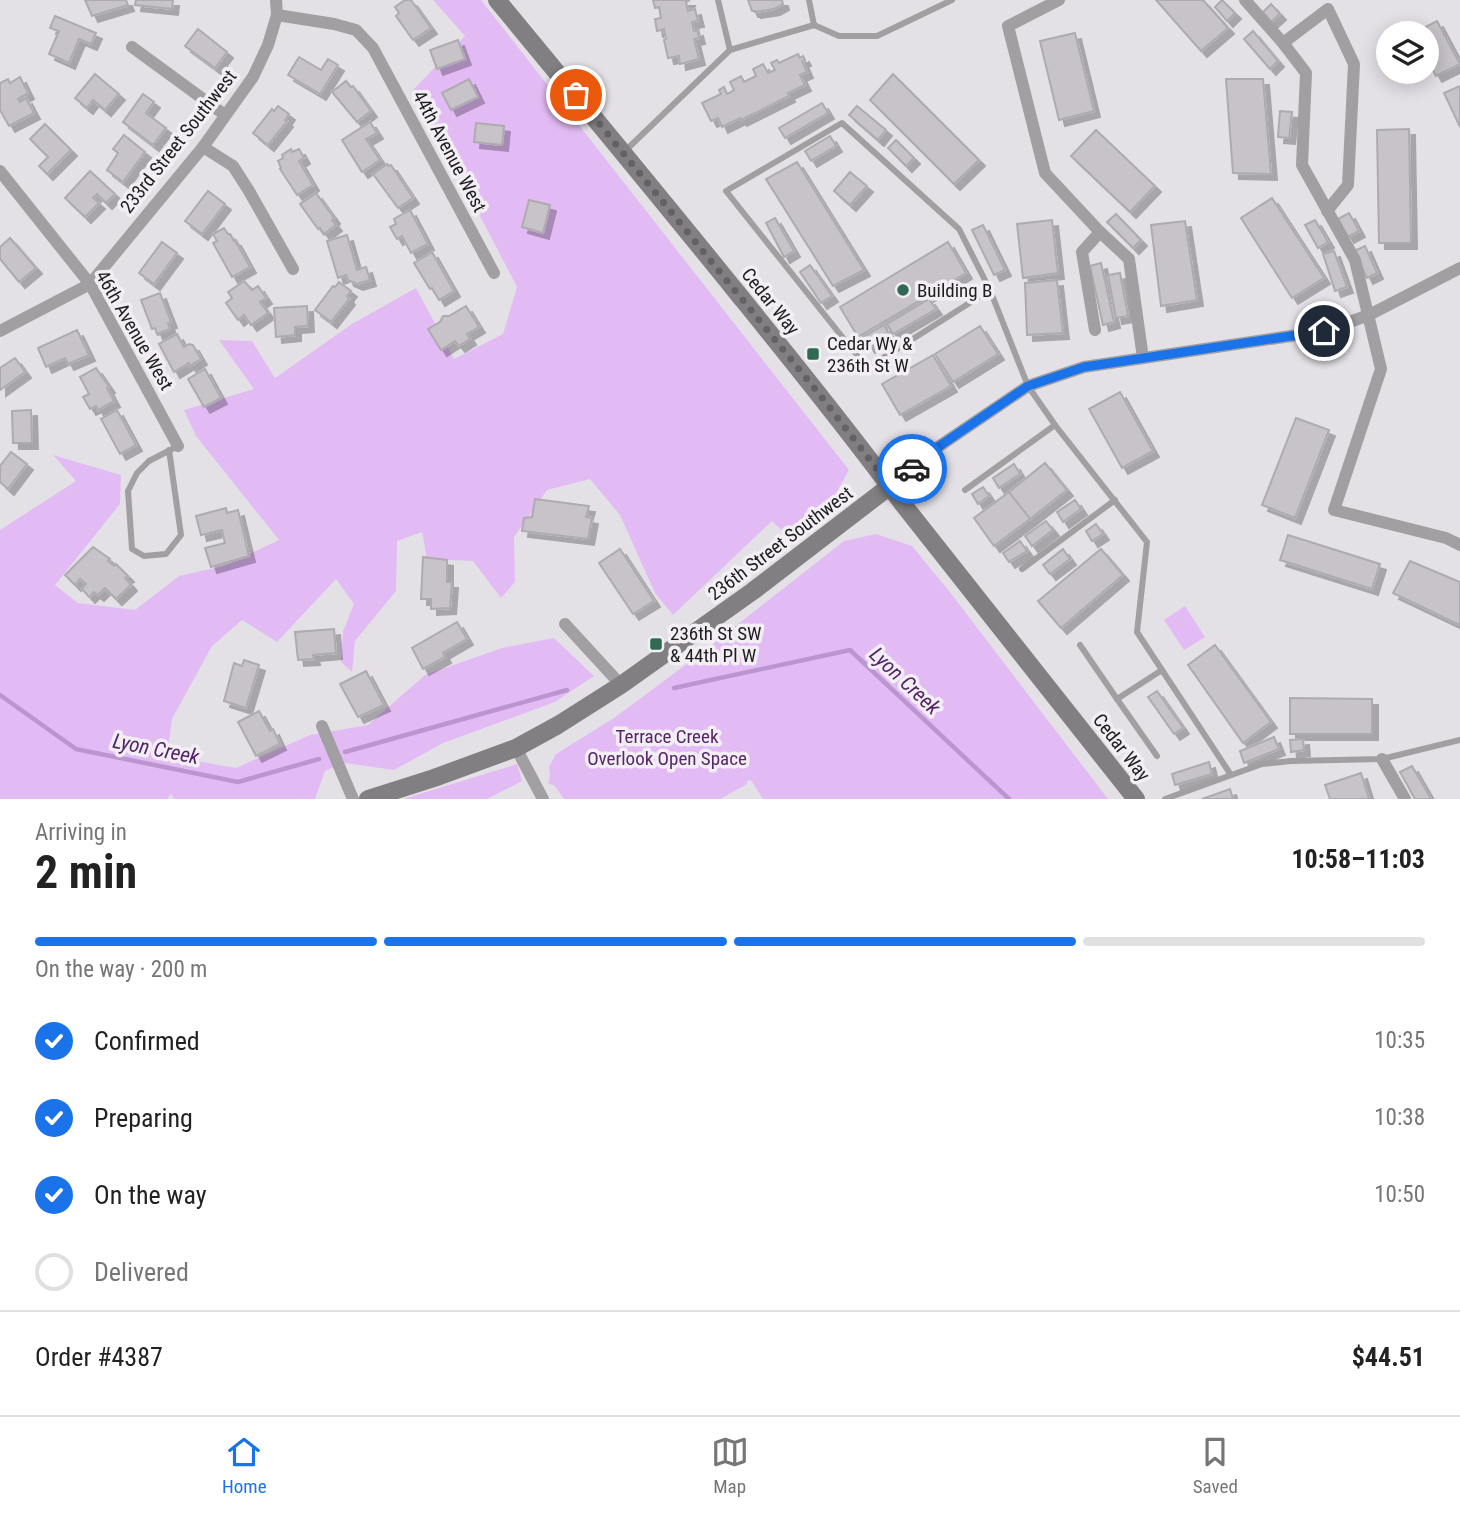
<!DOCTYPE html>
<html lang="en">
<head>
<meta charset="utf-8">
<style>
	body { margin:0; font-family:"Roboto Condensed",sans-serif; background:#f6f6f6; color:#222; height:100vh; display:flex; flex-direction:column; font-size:26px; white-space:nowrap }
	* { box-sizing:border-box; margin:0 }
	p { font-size:23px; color:#767676 }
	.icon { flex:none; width:38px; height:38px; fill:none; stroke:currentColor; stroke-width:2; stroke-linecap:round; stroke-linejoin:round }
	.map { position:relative; height:799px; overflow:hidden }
	.panel { display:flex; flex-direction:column; background:#fff; flex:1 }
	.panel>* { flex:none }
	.tools { position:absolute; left:1376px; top:21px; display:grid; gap:14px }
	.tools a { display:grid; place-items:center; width:63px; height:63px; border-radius:50%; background:#fff; box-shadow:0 4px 18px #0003; font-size:35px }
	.pin { position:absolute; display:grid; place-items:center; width:60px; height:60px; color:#fff; margin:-30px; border:4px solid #fff; border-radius:50%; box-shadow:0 2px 7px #0007 }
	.courier { position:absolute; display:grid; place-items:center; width:70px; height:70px; margin:-35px; border:5px solid #1a73e8; border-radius:50%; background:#fff; color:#222; box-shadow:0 2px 9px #0007 }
	.head em { font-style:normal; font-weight:700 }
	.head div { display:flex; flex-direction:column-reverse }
	.head { display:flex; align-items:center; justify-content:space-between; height:119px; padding:0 35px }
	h1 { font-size:46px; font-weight:700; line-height:52px }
	.bar { display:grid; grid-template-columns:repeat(4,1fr); gap:10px 7px; align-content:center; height:84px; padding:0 35px }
	.bar i { height:9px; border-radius:5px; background:#e0e0e0 }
	.bar .selected { background:#1a73e8 }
	.bar p { grid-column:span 4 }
	.line { display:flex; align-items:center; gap:18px; padding:0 35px; border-top:2px solid #e0e0e0 }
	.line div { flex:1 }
	ol { padding:0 35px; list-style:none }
	li { display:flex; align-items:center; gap:21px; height:77px }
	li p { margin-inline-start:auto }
	li .icon { padding:7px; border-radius:50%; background:#1a73e8; color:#fff; stroke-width:4 }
	li:last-child { color:#767676 }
	li i { width:38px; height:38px; border:4px solid #e0e0e0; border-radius:50% }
	.dock { display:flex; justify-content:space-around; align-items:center; height:98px; border-top:2px solid #e0e0e0; background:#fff; font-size:19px; color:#767676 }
	.dock a { display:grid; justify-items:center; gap:4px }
	.dock .selected { color:#1a73e8 }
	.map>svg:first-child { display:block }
	.green { fill:#e2bbf5 }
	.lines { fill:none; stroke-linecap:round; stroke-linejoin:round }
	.stream { stroke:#bb95cd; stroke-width:4.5 }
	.building { fill:#c7c3c8; stroke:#aeabb0; stroke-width:2; filter:url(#shadow) }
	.lane { stroke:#a19fa2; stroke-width:6 }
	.street { stroke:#a19fa2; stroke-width:12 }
	.secondary { stroke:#817f82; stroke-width:18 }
	.done { stroke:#636164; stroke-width:7; stroke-dasharray:0 12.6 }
	.route { stroke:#1a73e8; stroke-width:9 }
	.poi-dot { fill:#316a53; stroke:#f2eef4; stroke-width:2.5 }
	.labels { text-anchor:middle; stroke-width:7; stroke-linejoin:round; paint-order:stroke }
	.street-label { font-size:19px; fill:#1e1c1e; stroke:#f2eef4 }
	.poi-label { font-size:19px; fill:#1e1c1e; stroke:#f2eef4; text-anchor:start }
	.park-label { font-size:19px; fill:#552669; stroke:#f2eef4 }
	.water-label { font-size:21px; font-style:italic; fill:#522367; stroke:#f2eef4 }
</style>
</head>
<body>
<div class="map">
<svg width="1460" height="799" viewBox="0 0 1460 799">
	<defs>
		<filter id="shadow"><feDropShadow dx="6" dy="6" stdDeviation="0" flood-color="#0004"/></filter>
	</defs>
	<rect width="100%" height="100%" fill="#e4e1e6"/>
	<g class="green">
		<polygon points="433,0 481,0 849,470 829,506 787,535 772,521 673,615 655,593 620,515 590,479 547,490 514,537 515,582 501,598 473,561 427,559 422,532 397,541 396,591 355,641 352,672 341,662 343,631 354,604 336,579 277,642 242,620 212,646 172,719 167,756 236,768 310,735 368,725 425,675 502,648 554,638 594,676 555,702 443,743 394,770 345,763 325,771 315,799 174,799 171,794 167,799 0,799 0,530 76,481 53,455 121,475 120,504 55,585 78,603 135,610 179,576 224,566 279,540 196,436 184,410 254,389 219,340 252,341 275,378 352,324 416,288 454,359 503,334 517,287 414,89 465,36"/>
		<polygon points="876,534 912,546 949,591 1108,799 763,799 751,780 747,781 747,784 720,799 564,799 554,785 548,784 550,777 549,767 556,754 614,718 696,657 844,541"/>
		<polygon points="1185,606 1205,637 1184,650 1164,620"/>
		<polygon points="517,764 522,781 487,799 403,799"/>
	</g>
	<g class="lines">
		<g class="stream">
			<polyline points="674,688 850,650 1009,799"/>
			<polyline points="0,695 76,749 238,782 319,759"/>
			<polyline points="345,752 567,690"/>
		</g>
	</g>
	<g class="building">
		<polygon points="85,0 126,0 128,5 92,16"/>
		<polygon points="136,0 173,0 172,9 135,5"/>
		<polygon points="405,0 411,0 431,28 413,40 396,16 399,13 395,7"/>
		<polygon points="653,0 690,0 686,2 688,11 695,9 698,21 692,22 694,31 697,30 699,38 694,39 699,59 680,64 679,56 668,58 664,40 666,39 664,29 657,31 655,19 661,18 659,7 655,8"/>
		<polygon points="748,0 782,0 783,4 774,9 755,12 755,11 752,11"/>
		<polygon points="1156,0 1203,0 1228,28 1201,51"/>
		<polygon points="1222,0 1235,13 1227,21 1215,7"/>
		<polygon points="1271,4 1280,14 1271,22 1263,12"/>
		<polygon points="55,16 96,33 91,44 79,39 69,63 49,54 59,31 50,28"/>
		<polygon points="1437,21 1460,64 1436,76 1426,57 1426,33 1414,33"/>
		<polygon points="198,29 227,52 215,68 185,46"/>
		<polygon points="1253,31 1278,61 1270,69 1244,39"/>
		<polygon points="1075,33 1094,111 1059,120 1040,41"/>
		<polygon points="458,40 465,59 437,69 430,50"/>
		<polygon points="798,54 800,58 803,56 805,60 802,61 807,72 800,75 805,85 788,93 789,96 741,120 740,118 722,127 718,118 711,121 702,103 721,94 719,90 724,87 727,94 734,90 730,82 741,76 744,82 756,76 753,69 763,64 768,73 775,70 771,63 777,60 779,63"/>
		<polygon points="299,57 321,70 328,59 338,65 320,94 288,75"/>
		<polygon points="95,74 119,94 105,110 93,100 87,108 75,98"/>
		<polygon points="893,74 979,160 954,184 870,100"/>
		<polygon points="20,77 28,93 18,99 20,102 26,98 34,113 9,126 0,110 0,83 8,79 10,83"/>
		<polygon points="469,79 478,97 451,110 442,93"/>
		<polygon points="1226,79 1263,79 1271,174 1233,173"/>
		<polygon points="346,81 351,87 353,86 371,111 357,122 332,92"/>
		<polygon points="1460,86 1460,127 1444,93"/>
		<polygon points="143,94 154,102 146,113 166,128 153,145 123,122"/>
		<polygon points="822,103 828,113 785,138 779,128"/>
		<polygon points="278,106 289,114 285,120 287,121 268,145 253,133 272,109 274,111"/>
		<polygon points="857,106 886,130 878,140 849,115"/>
		<polygon points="1280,111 1292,112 1289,138 1278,137"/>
		<polygon points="370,122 377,133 366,139 380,160 362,172 342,140"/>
		<polygon points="476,123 504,126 502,145 474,142"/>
		<polygon points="45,124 71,150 47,174 39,166 48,157 30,139"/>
		<polygon points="1409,129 1411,243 1379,243 1377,130"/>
		<polygon points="1096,130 1155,186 1130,212 1071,156"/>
		<polygon points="124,135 145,152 123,182 107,170 118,153 113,149"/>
		<polygon points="830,136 836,146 811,161 805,151"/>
		<polygon points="896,140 914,158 906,166 888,148"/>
		<polygon points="291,149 292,152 299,149 304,158 299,161 313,185 297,195 280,169 281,168 278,161 283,158 282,155"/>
		<polygon points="797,162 864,270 833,286 766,179"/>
		<polygon points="387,164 389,166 391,165 413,198 398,208 373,174"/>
		<polygon points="90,171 115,194 106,203 97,194 93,198 99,203 85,217 65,198"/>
		<polygon points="850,172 867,186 850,205 834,191"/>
		<polygon points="208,191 225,204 202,234 185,221"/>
		<polygon points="316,193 334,218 332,220 336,225 324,234 320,228 318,229 300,204"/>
		<polygon points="1272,198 1324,278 1292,298 1241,218"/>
		<polygon points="529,200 550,205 543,233 522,227"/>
		<polygon points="410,210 428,244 411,253 402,236 397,239 390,227 396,224 394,219"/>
		<polygon points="1349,213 1359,231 1348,237 1338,219"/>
		<polygon points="1116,214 1141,240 1133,248 1107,222"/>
		<polygon points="775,218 794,251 784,257 766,223"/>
		<polygon points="1052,220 1058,273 1023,278 1017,224"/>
		<polygon points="1315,220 1328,242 1318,248 1305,225"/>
		<polygon points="1185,221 1197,300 1161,306 1151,225"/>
		<polygon points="983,225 1005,270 994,275 972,230"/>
		<polygon points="224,228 228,234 230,234 234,241 235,240 250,267 232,277 213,243 217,241 213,234"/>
		<polygon points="347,235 357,270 366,267 370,280 357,284 348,280 346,275 338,278 327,241"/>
		<polygon points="10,238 36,268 19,282 0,259 0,247"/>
		<polygon points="162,242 177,253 154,284 139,273"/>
		<polygon points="948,242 966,273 858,337 840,307"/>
		<polygon points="1365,246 1377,273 1367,278 1354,251"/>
		<polygon points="1334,251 1347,287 1335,291 1323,254"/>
		<polygon points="432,252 454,291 439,300 432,288 430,289 414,263"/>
		<polygon points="1101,263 1114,322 1103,325 1090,266"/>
		<polygon points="810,265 832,296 821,303 800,272"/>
		<polygon points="1120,273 1128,316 1116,318 1108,275"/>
		<polygon points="1057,280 1063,333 1027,335 1025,283"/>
		<polygon points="244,281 252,290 258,286 266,298 260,302 268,313 251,325 244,315 238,320 226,303 232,298 228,292"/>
		<polygon points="339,282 351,291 347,296 349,299 331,322 315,310 333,286 335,287"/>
		<polygon points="160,293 171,322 168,323 170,329 157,334 155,328 152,329 141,300"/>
		<polygon points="929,299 936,309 893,334 887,324"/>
		<polygon points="307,306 308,326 295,327 295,335 276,337 274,308"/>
		<polygon points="466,306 479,327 467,334 470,339 459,346 455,341 441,350 428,329 440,322 443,316 449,316"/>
		<polygon points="884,325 890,336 869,347 863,337"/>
		<polygon points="980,326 998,354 953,382 935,354"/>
		<polygon points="77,330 89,355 68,364 65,358 46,367 38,348"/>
		<polygon points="177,334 184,347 189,344 193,345 201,359 190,366 189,363 174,372 159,344"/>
		<polygon points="933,355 951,386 900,415 882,384"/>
		<polygon points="15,358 25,372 0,390 0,368"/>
		<polygon points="96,368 109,387 107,388 114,401 98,410 96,406 90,409 83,397 89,394 80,377"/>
		<polygon points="205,369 221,398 204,407 188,379"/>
		<polygon points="1120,392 1153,451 1122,468 1089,409"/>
		<polygon points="31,410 32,443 13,443 12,411"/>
		<polygon points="117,410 136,445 120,454 101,419"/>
		<polygon points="1296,418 1329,430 1295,518 1262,505"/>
		<polygon points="11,452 27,464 8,489 0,482 0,466"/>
		<polygon points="1045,463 1067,490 1030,519 1009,492"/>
		<polygon points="1014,464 1020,474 999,488 993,478"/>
		<polygon points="983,487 989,496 978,504 972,494"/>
		<polygon points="1009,492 1030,519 994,546 974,518"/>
		<polygon points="535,499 589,506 586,517 592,518 588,539 522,531 524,518 532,517"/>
		<polygon points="1075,500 1081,509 1063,522 1057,512"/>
		<polygon points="226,508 227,513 238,510 249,556 211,567 205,548 225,543 222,530 201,535 196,516"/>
		<polygon points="1046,521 1053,530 1032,546 1025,536"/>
		<polygon points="1096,524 1103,534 1092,541 1086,531"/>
		<polygon points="1288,535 1380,564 1372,589 1280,560"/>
		<polygon points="1020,541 1027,551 1009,562 1003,553"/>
		<polygon points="93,547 110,559 108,561 114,566 116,564 128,576 125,578 131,585 116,599 105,588 98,595 94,592 89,597 82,589 86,584 80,579 75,585 65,575"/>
		<polygon points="620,549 654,601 633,614 599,563"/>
		<polygon points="1063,549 1070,559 1050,574 1043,565"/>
		<polygon points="1101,549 1123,575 1061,628 1038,601"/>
		<polygon points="423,557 447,560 447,582 452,582 450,608 431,609 431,599 421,599"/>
		<polygon points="1410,561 1460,582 1460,625 1393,593"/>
		<polygon points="457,622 467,639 443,653 445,657 423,669 412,648"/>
		<polygon points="334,629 336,653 313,655 314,659 298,660 295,632"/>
		<polygon points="1215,645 1271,722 1243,743 1188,665"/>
		<polygon points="244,660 259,665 246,708 224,701 234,663 242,666"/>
		<polygon points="366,671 384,705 358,717 340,684"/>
		<polygon points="1157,691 1183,728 1174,734 1148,697"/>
		<polygon points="1290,698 1372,699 1372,734 1290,734"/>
		<polygon points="259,711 270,731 273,729 280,744 256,756 238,722"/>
		<polygon points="1274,737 1279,749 1244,763 1240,751"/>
		<polygon points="1303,739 1304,750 1291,752 1290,740"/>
		<polygon points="1209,762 1212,774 1175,785 1172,774"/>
		<polygon points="1412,766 1431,799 1415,799 1400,772"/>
		<polygon points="1361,773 1369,799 1330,799 1325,785"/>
		<polygon points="1230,789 1233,799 1202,799"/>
	</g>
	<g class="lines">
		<g class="lane">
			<polyline points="718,0 730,50"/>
			<polyline points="809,0 814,25"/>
			<polyline points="625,151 730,50 814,25 839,36 877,36 952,0"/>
			<polyline points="990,290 867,368 726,191 842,123 959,229 990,290 1028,386 1055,425 1147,542 1137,632 1231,775"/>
			<polyline points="169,450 181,535 166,554 144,556 132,549 128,491 137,473 149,461 178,446"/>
			<polyline points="965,490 1055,425"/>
			<polyline points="1022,569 1115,500"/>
			<polyline points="1080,645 1117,699 1162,670"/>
			<polyline points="1117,699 1157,756"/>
			<polyline points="1165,799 1262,764 1291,761 1382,759 1460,740"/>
		</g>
		<g class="street">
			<polyline points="1059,0 1008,26 1045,173 1100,232 1129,259 1143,358"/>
			<polyline points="1245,0 1283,43 1306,73 1302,165 1355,260 1381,369 1334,510 1446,538 1460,545"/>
			<polyline points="277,15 334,24 356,30 373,48 494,273"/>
			<polyline points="1283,43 1328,9 1354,64 1348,185 1327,211"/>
			<polyline points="132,47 225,115"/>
			<polyline points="203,147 233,166 249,191 293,269"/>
			<polyline points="0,171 90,284 178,446"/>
			<polyline points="1095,330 1082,252 1100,232"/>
			<polyline points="0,331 90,284 203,147 253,77 268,45 277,15 276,0"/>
			<polyline points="890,486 938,447 1028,386 1084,367 1324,331 1369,315 1460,268"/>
			<polyline points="565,624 621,685"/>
			<polyline points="322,726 353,799"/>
			<polyline points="516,748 543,799"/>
			<polyline points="1382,759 1405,799"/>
		</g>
		<g class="secondary">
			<path d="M497,0c81,98 162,196 242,295 55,68 111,137 163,208l234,296"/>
			<polyline points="368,799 434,778 516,748 558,725 621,685 753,591 890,486"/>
		</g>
	</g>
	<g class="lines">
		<polyline class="done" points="576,95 820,395 890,486 912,469"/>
		<polyline class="route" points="912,469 938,447 1028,386 1084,367 1324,331"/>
	</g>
	<g class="poi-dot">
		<circle cx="903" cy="290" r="7"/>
		<rect x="806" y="347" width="14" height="14" rx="3.5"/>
		<rect x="649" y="637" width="14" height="14" rx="3.5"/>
	</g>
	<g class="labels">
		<g class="street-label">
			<text transform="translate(178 141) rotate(-52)" y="7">233rd Street Southwest</text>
			<text transform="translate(450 151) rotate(62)" y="7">44th Avenue West</text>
			<text transform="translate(771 301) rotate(51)" y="7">Cedar Way</text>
			<text transform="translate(135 330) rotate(60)" y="7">46th Avenue West</text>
			<text transform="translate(780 543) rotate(-37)" y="7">236th Street Southwest</text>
			<text transform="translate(1122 747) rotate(52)" y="7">Cedar Way</text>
		</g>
		<g class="poi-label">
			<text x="917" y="297">Building B</text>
			<text x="827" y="350">Cedar Wy &amp;<tspan x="827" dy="22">236th St W</tspan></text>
			<text x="670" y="640">236th St SW<tspan x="670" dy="22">&amp; 44th Pl W</tspan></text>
		</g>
		<g class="park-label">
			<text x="667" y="743">Terrace Creek<tspan x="667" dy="22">Overlook Open Space</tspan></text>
		</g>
		<g class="water-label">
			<text transform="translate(905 681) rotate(43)" y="7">Lyon Creek</text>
			<text transform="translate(156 749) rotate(11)" y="7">Lyon Creek</text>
		</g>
	</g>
</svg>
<div class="tools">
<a><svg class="icon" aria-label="layers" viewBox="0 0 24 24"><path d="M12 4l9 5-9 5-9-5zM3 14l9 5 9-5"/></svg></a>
</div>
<div class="pin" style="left:576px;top:95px;background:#ea580c"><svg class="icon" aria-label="bag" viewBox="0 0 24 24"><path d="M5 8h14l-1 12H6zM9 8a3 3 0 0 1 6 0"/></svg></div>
<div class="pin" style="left:1324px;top:331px;background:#1f2937"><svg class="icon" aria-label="home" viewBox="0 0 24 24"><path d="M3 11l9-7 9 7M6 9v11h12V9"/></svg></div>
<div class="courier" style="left:912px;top:469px"><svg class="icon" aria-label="car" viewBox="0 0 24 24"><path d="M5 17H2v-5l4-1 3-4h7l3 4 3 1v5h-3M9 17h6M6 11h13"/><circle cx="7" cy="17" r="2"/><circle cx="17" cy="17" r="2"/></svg></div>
</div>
<section class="panel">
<div class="head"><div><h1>2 min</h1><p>Arriving in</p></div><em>10:58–11:03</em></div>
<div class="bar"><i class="selected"></i><i class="selected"></i><i class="selected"></i><i></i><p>On the way · 200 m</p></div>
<ol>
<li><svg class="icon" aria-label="check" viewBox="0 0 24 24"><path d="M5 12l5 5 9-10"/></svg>Confirmed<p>10:35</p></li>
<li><svg class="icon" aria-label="check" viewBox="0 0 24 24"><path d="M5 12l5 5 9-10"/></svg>Preparing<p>10:38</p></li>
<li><svg class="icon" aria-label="check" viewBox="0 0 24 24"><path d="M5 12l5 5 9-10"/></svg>On the way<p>10:50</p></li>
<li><i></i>Delivered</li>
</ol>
<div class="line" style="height:91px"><div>Order #4387</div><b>$44.51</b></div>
</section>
<nav class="dock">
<a class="selected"><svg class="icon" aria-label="home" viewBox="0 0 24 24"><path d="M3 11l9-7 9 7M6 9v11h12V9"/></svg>Home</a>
<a><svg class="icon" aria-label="map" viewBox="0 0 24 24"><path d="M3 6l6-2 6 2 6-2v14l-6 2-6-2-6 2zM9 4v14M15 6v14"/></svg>Map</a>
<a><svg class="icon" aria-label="saved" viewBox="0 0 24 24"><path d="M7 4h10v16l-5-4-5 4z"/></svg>Saved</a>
</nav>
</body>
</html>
